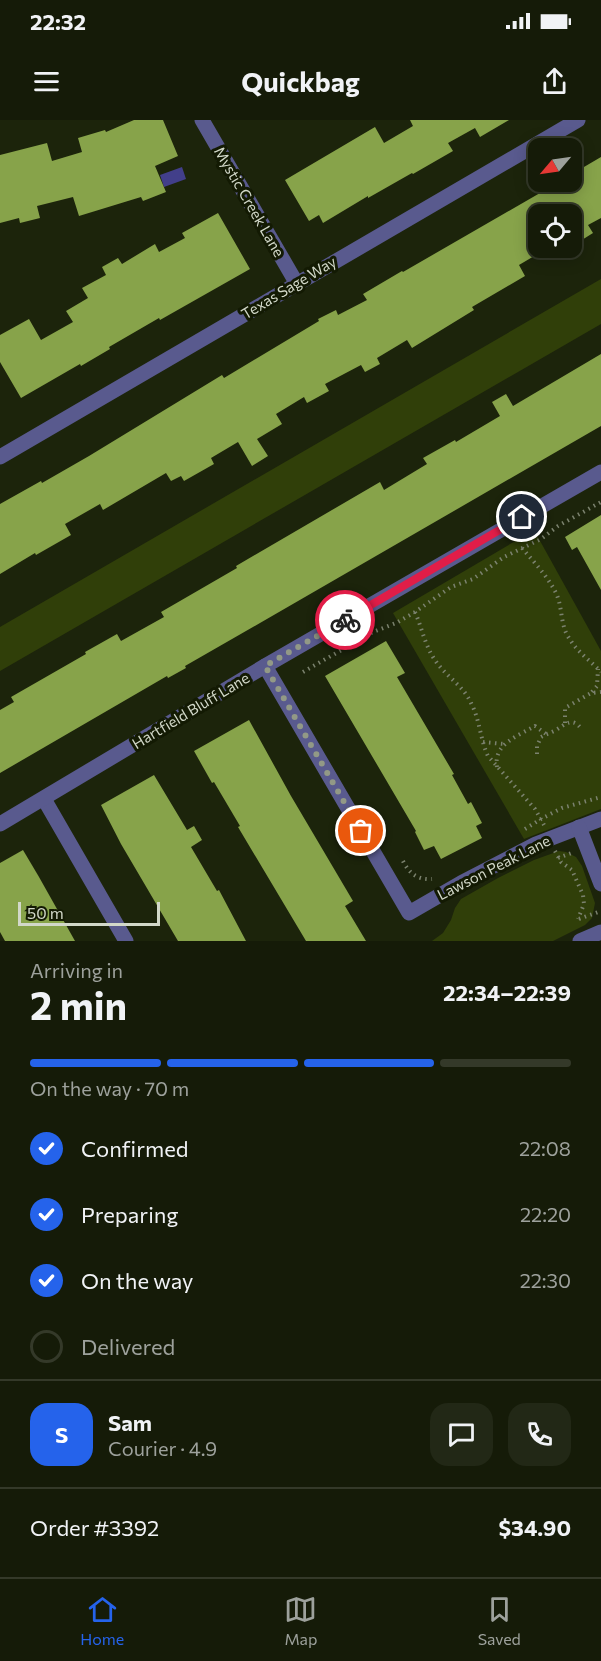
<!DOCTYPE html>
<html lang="en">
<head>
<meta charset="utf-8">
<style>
	body { margin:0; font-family:Commissioner,sans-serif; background:#222816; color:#f1f3f6; height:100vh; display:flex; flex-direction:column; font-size:22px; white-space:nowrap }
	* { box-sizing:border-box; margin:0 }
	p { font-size:20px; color:#9da19c }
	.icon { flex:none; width:33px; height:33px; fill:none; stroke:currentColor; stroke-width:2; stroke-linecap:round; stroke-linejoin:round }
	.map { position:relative; height:821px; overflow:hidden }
	.drawer { display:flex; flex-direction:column; background:#151b08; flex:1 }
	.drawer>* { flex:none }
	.needle { width:39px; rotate:241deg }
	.controls { position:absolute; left:528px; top:18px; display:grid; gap:12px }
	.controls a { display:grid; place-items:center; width:54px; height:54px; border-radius:12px; background:#151b08; box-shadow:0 3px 15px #0003,0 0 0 2px #343929; font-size:30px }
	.scale { position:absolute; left:18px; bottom:15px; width:142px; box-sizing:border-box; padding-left:6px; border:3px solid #d2d8c9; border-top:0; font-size:16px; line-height:21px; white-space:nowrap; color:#d2d8c9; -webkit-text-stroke:4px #131a03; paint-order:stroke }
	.pin { position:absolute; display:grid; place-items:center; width:51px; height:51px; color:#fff; margin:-26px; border:3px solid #fff; border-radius:50%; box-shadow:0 2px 6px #0007 }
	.courier { position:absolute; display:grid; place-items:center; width:60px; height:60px; margin:-30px; border:4px solid #e11d48; border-radius:50%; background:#fff; color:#222; box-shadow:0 2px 8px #0007 }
	.overview em { font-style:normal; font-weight:700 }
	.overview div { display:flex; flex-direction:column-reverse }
	.overview { display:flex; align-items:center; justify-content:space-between; height:102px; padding:0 30px }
	h1 { font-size:39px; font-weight:700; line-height:45px }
	.bar { display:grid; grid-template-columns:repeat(4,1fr); gap:9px 6px; align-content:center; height:72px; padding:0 30px }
	.bar i { height:8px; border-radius:4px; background:#343929 }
	.bar .selected { background:#2563eb }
	.bar p { grid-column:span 4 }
	.line { display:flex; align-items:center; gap:15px; padding:0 30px; border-top:2px solid #343929 }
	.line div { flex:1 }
	.round { display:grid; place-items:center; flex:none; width:63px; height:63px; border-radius:18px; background:#222816 }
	ol { padding:0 30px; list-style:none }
	li { display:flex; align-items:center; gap:18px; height:66px }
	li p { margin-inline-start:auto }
	li .icon { padding:6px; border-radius:50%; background:#2563eb; color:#fff; stroke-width:4 }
	li:last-child { color:#9da19c }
	li i { width:33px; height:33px; border:3px solid #343929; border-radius:50% }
	.status { display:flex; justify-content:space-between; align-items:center; height:42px; padding:0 30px; background:#151b08; direction:ltr }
	.status svg { height:16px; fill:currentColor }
	header { display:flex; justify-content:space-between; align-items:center; height:78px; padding:0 30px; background:#151b08; font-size:27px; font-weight:700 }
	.dock { display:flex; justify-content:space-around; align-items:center; height:84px; border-top:2px solid #343929; background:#151b08; font-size:16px; color:#9da19c }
	.dock a { display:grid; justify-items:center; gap:3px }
	.dock .selected { color:#2563eb }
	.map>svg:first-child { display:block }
	.green { fill:#303f09 }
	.water { fill:#423f8a }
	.building { fill:#87a34a }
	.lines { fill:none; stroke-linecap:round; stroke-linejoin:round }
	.path { stroke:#7b826e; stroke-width:4; stroke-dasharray:1.5 4.5; stroke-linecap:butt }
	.minor { stroke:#595a8e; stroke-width:15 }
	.tertiary { stroke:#595a8e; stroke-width:15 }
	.done { stroke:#929986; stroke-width:6; stroke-dasharray:0 10.8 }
	.route { stroke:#e11d48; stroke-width:8 }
	.labels { text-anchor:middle; stroke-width:6; stroke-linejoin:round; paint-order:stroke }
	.street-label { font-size:15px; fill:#d2d8c9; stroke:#131a03 }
</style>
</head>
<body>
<div class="status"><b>22:32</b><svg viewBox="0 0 49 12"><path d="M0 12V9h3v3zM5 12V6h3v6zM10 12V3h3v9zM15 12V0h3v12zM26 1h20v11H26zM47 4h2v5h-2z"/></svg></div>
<header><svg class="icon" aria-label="menu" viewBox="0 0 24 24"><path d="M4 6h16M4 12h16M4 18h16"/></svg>Quickbag<svg class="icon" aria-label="share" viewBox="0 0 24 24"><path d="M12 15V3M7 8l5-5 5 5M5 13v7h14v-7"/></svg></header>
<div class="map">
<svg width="601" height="821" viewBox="0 0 601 821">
	<rect width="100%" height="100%" fill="#1c240b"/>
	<g class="green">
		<polygon points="601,159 601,204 0,551 0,507"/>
		<polygon points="534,410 601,531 601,689 524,719 393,493"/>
		<polygon points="559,731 566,732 576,737 582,746 595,783 592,798 585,805 553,821 432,821 443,813 451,800 455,788 461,779 498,758 534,740"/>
	</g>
	<polygon class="water" points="182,47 186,59 164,67 160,55"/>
	<g class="building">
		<polygon points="134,0 163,0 178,36 155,46 166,72 143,81 141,77 79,96 73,77 37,86 40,98 20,103 19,98 0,103 0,35 47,23 52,41 82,32 78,18 105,10 106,12"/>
		<polygon points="410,0 509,0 480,17 475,8 448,23 453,31 413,54 412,53 368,78 368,76 323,103 319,95 309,101 285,60 375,7 384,23 413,6"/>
		<polygon points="601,37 601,98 588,105 593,113 577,123 572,115 572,94 538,94 538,128 541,132 519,145 525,156 472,187 474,190 412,228 407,220 377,238 380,244 365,252 361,245 325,264 329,271 307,283 304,277 276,294 282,304 257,319 268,336 252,346 238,322 211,338 214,344 184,361 181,356 171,361 166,353 103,390 100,384 65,404 71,415 36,435 35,433 0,454 0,384 41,361 42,363 89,336 222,255 224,258 319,201 318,199 336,190 338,195 367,180 363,174 402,151 403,152 559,62 572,62 572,54"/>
		<polygon points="218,93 250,149 160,200 159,198 109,227 110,229 81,246 80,244 21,278 0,242 0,215 29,199 41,220 73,202 66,191 88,178 82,168 106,155 102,147 118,138 122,144 155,124 159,132 185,118 182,113"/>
		<polygon points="601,234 601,306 260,503 185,546 186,548 168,558 167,556 0,653 0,590 14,582 11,577 86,534 85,532 117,514 121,521 164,497 161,492 237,448 236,446 380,362 384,370 427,344 423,338 455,320 456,322 500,296 492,282 506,274 513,286"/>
		<polygon points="601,395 601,470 577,427 572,430 565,417"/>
		<polygon points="386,521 405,553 397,557 454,654 452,655 468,684 471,682 482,703 476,706 482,718 441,739 434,726 424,730 415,712 416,711 325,556"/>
		<polygon points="249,600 291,676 353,781 345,786 366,821 306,821 238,707 240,706 214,662 212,663 194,631"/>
		<polygon points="154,655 187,710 194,706 202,720 191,727 217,771 219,770 246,821 178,821 121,724 101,685"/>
		<polygon points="23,730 39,757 75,821 5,821 0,812 0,743"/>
	</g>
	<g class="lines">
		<g class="path">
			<path d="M522,428c12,14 26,29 34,45 7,15 4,32 13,45 8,14 22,23 32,34"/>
			<path d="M415,492c7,16 10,34 20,48 10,16 28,25 36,43 9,17 9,36 17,53l47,53 9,16"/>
			<polyline points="303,552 373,512 396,503 415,492 451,467 473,459 504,437 541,419 558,406 601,382"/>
			<polyline points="592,572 597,566 598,549"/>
			<polyline points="565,603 565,588 591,573 601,572"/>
			<polyline points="483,622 504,624"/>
			<path d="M537,634v-8l4,-9c5,-3 10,-4 15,-7 10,-6 17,-14 26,0"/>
			<path d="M497,647c-4,-23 21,-31 38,-41l11,8"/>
			<polyline points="525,709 541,699 562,688 601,677"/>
			<polyline points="555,731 561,742 572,750 583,775 584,784 578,799"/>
			<polyline points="558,738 574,732"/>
			<path d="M403,741c6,12 14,19 29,18"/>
			<polyline points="579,799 601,791"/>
		</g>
		<g class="minor">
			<polyline points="202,0 297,164"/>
			<polyline points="0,337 578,0"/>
			<polyline points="265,546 409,793 461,763 536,724 601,699"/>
			<polyline points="44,679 126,821"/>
			<polyline points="0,704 265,546 601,352"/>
			<polyline points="579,707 601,764"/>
		</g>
		<polyline class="tertiary" points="580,821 601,812"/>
	</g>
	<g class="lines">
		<polyline class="done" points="345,500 265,546 361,711"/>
		<polyline class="route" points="345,500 522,397"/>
	</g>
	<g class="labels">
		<g class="street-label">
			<text transform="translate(249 82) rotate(60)" y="5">Mystic Creek Lane</text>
			<text transform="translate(289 168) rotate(-31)" y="5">Texas Sage Way</text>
			<text transform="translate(191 591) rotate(-31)" y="5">Hartfield Bluff Lane</text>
			<text transform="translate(494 748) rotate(-27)" y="5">Lawson Peak Lane</text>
		</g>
	</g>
</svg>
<div class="controls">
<a><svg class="needle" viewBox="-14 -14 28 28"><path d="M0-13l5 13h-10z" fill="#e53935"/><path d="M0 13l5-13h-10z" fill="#9da19c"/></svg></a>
<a><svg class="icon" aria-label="locate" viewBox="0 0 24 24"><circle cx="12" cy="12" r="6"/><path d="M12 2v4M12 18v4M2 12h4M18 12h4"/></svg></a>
</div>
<div class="scale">50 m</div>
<div class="pin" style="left:361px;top:711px;background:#ea580c"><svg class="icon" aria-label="bag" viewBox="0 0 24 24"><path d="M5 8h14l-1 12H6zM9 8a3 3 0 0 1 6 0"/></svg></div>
<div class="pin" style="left:522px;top:397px;background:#1f2937"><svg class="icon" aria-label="home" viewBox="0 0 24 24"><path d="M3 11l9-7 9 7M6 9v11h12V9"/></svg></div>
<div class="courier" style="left:345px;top:500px"><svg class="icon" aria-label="bike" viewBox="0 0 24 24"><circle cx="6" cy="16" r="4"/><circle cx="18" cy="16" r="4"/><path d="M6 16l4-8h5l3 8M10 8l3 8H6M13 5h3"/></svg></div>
</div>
<section class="drawer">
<div class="overview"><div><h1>2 min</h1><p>Arriving in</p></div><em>22:34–22:39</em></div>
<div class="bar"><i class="selected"></i><i class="selected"></i><i class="selected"></i><i></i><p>On the way · 70 m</p></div>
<ol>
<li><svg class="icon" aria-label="check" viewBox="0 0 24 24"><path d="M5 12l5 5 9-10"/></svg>Confirmed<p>22:08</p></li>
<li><svg class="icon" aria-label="check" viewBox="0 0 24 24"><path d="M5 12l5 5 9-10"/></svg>Preparing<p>22:20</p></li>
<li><svg class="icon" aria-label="check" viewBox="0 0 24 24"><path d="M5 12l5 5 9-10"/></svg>On the way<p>22:30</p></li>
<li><i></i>Delivered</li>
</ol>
<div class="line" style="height:108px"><b class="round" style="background:#2563eb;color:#fff">S</b><div><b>Sam</b><p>Courier · 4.9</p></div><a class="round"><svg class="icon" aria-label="chat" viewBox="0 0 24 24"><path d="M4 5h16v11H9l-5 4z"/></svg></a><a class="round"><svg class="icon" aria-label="phone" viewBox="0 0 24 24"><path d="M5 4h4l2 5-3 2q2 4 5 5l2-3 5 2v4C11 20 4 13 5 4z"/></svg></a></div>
<div class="line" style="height:78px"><div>Order #3392</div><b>$34.90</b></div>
</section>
<nav class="dock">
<a class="selected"><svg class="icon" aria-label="home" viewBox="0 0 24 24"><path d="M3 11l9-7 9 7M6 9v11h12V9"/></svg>Home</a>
<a><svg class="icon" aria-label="map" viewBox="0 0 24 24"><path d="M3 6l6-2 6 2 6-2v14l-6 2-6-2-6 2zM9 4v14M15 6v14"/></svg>Map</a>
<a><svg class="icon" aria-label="saved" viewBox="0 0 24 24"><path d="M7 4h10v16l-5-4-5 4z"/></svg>Saved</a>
</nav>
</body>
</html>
